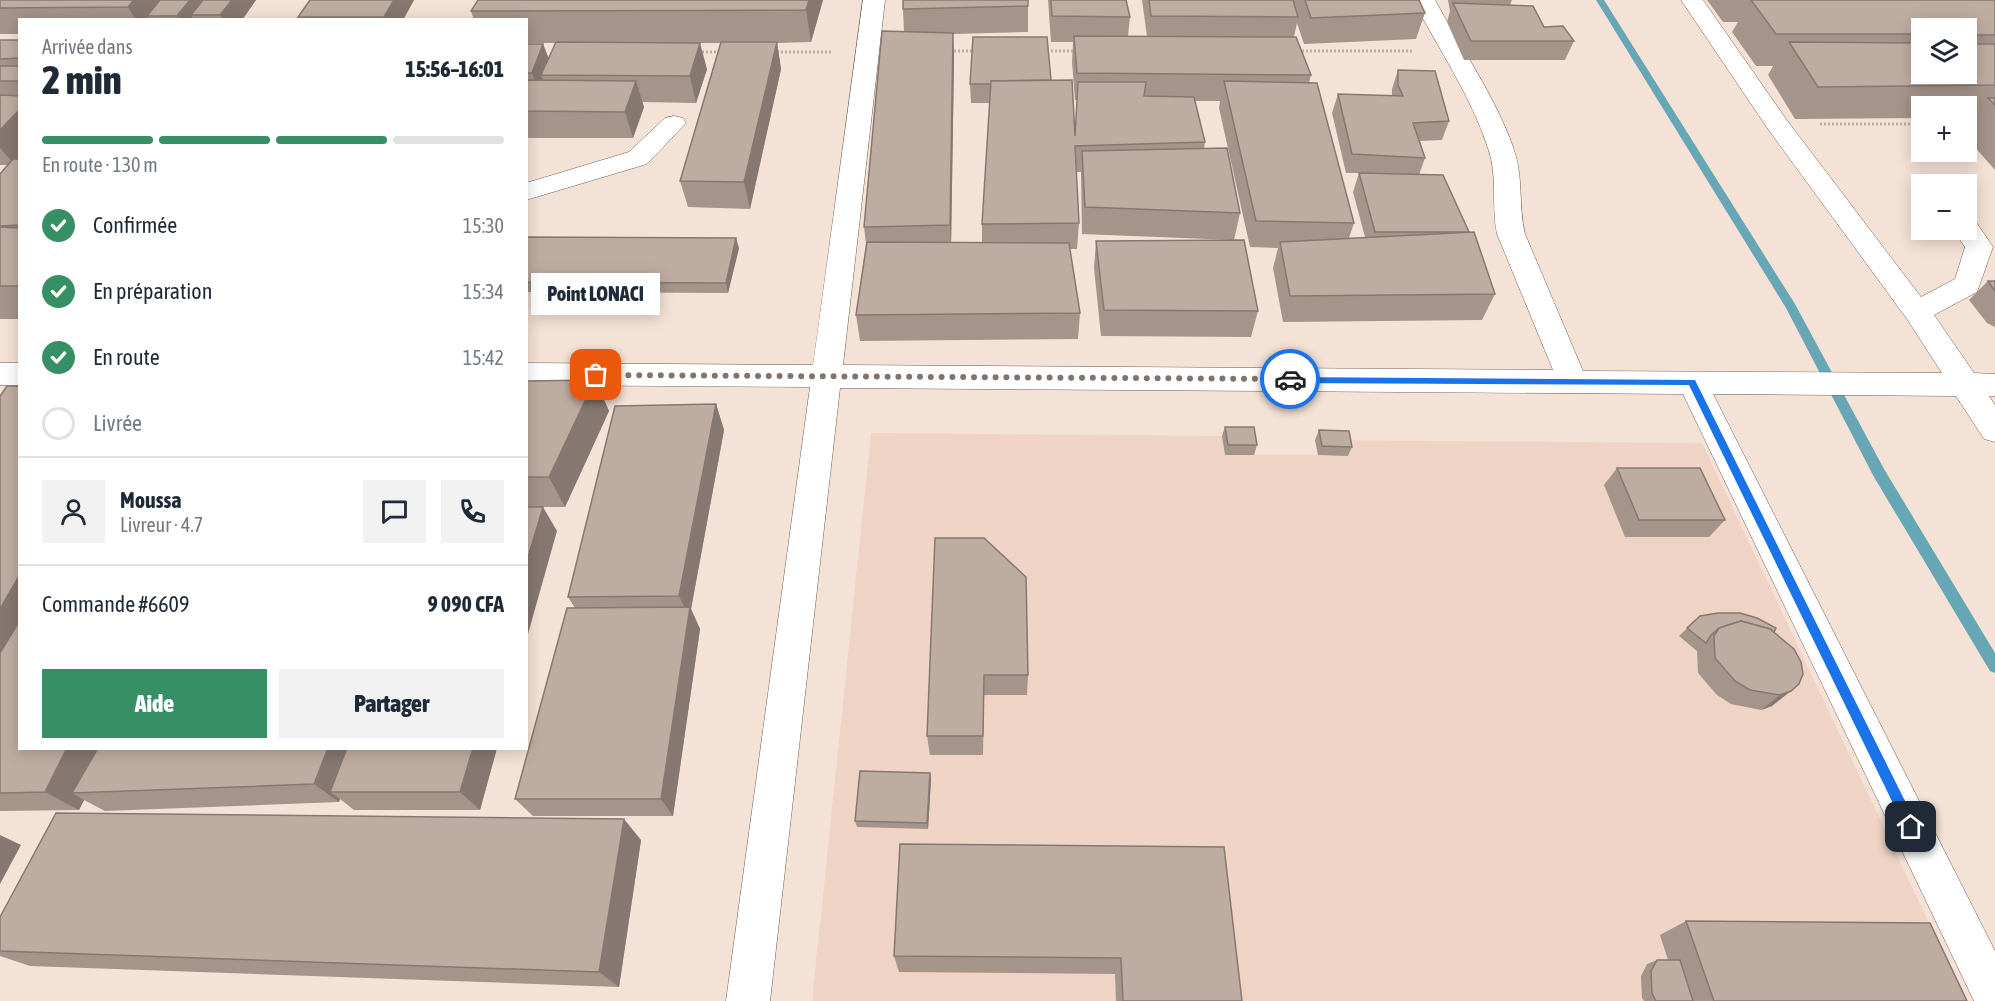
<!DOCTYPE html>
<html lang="fr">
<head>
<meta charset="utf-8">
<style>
	body { margin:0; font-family:"Asap Condensed",sans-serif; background:#f2f2f3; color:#1f2937; height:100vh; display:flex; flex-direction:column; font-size:22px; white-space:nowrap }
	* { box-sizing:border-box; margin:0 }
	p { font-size:20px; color:#747a83 }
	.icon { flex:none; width:33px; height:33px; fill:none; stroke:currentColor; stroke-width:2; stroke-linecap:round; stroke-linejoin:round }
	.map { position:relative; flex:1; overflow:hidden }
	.sheet { position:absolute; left:18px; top:18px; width:510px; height:732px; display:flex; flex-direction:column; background:#fff; border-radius:0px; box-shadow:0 3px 15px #0003 }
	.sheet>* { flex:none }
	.controls { position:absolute; left:1911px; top:18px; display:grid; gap:12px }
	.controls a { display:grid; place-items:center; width:66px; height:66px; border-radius:0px; background:#fff; box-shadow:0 3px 15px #0003; font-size:30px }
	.pin { position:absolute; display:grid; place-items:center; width:51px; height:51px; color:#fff; margin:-26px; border-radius:12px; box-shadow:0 3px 9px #0006 }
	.courier { position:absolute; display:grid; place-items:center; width:60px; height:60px; margin:-30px; border:4px solid #1a73e8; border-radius:50%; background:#fff; color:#222; box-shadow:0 2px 8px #0007 }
	.bubble { position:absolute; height:42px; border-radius:0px; background:#fff; box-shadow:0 3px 15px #0003; font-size:20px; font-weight:800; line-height:42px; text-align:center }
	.summary em { font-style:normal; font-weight:800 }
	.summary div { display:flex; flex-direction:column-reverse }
	.summary { display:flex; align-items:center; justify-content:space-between; height:102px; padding:0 24px }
	h1 { font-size:39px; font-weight:800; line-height:45px }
	.bar { display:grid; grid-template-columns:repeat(4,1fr); gap:9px 6px; align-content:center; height:72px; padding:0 24px }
	.bar i { height:8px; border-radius:4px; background:#e0e1e3 }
	.bar .active { background:#368f65 }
	.bar p { grid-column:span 4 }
	.line { display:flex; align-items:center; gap:15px; padding:0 24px; border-top:2px solid #e0e1e3 }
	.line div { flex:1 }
	.round { display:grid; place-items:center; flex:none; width:63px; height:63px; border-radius:0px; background:#f2f2f3 }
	ol { padding:0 24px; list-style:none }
	li { display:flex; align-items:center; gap:18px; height:66px }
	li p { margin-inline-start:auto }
	li .icon { padding:6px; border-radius:50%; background:#368f65; color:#fff; stroke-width:4 }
	li:last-child { color:#747a83 }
	li i { width:33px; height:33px; border:3px solid #e0e1e3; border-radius:50% }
	.cta { display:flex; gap:12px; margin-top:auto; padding:12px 24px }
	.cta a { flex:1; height:69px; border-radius:0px; background:#368f65; color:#fff; font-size:24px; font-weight:800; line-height:69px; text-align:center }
	.cta a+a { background:#f2f2f3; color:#1f2937 }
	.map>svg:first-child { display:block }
	.built { fill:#efd4c5 }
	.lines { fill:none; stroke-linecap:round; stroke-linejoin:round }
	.stream { fill:#67a6b5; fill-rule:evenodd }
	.minor-casing { stroke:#6f5f55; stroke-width:1 }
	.path { stroke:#bdada4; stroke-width:3; stroke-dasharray:2 2; stroke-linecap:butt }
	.minor { fill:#fff; fill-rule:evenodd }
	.wall { fill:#a4948a; fill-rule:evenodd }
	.shaded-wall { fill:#867871 }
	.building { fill:#bfaca1; stroke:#867871; stroke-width:1.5 }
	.route { fill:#1a73e8 }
	.done { stroke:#80746d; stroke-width:6; stroke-dasharray:0 10.8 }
</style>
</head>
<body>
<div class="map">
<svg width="1995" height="1001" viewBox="0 0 1995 1001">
	<rect width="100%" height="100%" fill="#f5e2d6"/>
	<polygon class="built" points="871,433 1251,436 1255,455 1318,455 1315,440 1702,443 1966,1001 812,1001"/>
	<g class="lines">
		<polygon class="stream" points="1596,0 1604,0 1795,304 1884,469 1995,653 1995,673 1990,671 1874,477 1786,308"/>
		<defs>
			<g id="minor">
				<path d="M863,0h22l-42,365 710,5 -56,-136c-6,-29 1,-58 -9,-86 -17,-52 -50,-100 -75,-148h22c26,48 60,96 78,147 11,29 5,58 12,87l58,137 359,2 -35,-54 -139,-190 -87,-129h22l83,119 135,178 34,-18 10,-32 -12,-17h13v-11l10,3 17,25 -16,45 -43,23 40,58 21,1v22h-6l6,9v37l-11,-3 -28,-43 -243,-2 282,557v50h-21l-291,-607 -843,-6 -70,613h-44l84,-614 -284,-2v-22l287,2z"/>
				<polygon points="674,116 683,118 686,123 647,164 526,200 526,183 629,152 665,118"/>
				<rect x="0" y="363" width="20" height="22"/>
			</g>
		</defs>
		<use href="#minor" class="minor-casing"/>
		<g class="path">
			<polyline points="950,51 976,51"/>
			<polyline points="1043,51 1078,51"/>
			<polyline points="1298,51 1414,51"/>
			<polyline points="698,52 721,52"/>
			<polyline points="773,52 832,52"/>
			<polyline points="1820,124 1922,124"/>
		</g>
		<use href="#minor" class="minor"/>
	</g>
	<g class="wall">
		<polygon points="0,0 256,0 242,20 20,20 20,34 0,34"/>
		<polygon points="310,0 414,0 403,20 300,20 298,17"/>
		<polygon points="823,0 811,42 777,43 781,69 750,209 688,207 680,181 721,43 672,43 707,69 696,103 642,102 644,107 633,138 526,138 526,44 543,44 549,59 556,43 526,43 526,20 474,20 471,11"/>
		<polygon points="1028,0 1028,32 953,34 954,59 951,242 982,243 982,224 990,103 971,103 970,84 1051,80 1075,136 1077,100 1075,100 1072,62 1073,42 1051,42 1048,0 1126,0 1130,17 1128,36 1147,36 1142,0 1419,0 1425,13 1416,39 1304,44 1297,23 1294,37 1311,75 1309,83 1354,223 1349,238 1365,237 1353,192 1359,173 1346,173 1332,113 1338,94 1392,96 1392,89 1398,70 1449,121 1442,140 1420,141 1425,158 1419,175 1495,294 1482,320 1283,322 1273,268 1278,248 1250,247 1219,108 1220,101 1194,101 1205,142 1204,148 1240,213 1234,240 1258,311 1251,337 1101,336 1094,268 1096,241 1233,240 1082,234 1081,172 1076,172 1079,223 1077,249 1070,249 1080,313 1078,339 860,341 856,315 866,244 864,227 904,32 903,9"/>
		<polygon points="1448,0 1512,0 1510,5 1544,27 1574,41 1565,60 1464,60 1447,22 1450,11"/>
		<path d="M1707,0h288v170l-29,-33v-13l5,-6h-5v-12h-44v12l-127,1 -27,-44 5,-9h-17l-24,-34 6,-10h-15zM1922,28h44v46h-44z"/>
		<polygon points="0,40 20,40 20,319 0,319 0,174 8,165 0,165"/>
		<polygon points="526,237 739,248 728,293 526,292"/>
		<polygon points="1988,281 1995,281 1995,327 1987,323 1969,300"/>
		<polygon points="595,380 609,411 565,507 526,507 526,381"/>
		<polygon points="0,396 20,748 497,748 480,810 354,810 340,799 339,802 105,811 84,800 79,810 0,811"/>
		<polygon points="716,404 724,430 691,609 700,629 673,816 533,816 515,799 575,608 568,597"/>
		<polygon points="1225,427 1257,445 1254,455 1225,455 1222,436"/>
		<polygon points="1319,430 1352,447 1348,456 1318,455 1315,440"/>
		<polygon points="1617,468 1725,520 1709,537 1625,537 1604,485"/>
		<polygon points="935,538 1028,675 1027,695 984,695 983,755 930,755 927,736"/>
		<polygon points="1700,616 1774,632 1803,674 1772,706 1761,710 1731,704 1717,695 1698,673 1697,651 1679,636"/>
		<polygon points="930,773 931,780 928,829 857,827 855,821"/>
		<polygon points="641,840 619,987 30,966 0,956 0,917"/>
		<polygon points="900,844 1242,1001 1116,1001 1115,974 899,972 894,956"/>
		<polygon points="1686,921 1967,1001 1644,1001 1642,998 1641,976 1647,964 1657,960 1668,960 1660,935"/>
	</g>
	<g class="shaded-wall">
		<polygon points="134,0 173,0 147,16 149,20 136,20 128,7"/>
		<polygon points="190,0 216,0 191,15 194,20 180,20 177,16"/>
		<polygon points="232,0 256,0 242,20 223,20 220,15"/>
		<polygon points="394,0 414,0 403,20 386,20 384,17"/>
		<polygon points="809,0 823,0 811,42 806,10"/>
		<polygon points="953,33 954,59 951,252 950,225"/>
		<polygon points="777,42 781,69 750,209 744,182"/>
		<polygon points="700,43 707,69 696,103 690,76"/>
		<polygon points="543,44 553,71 541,75 546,88 542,99 532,73"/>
		<polygon points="636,81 644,107 633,138 625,112"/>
		<polygon points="20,109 20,160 15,165 0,148 0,130"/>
		<polygon points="736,238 739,248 728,293 726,283"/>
		<polygon points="595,380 609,411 565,507 549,477"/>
		<polygon points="716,404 724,430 691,609 700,629 673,816 661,799 688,616 679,596"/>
		<polygon points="543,507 557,531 526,641 526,564"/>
		<polygon points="20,574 20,674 0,679 0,609"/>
		<polygon points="1791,691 1772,706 1761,710 1780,695"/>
		<polygon points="67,748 109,748 72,793 84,800 79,810 45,792"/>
		<polygon points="328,748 358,748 330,792 340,799 339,802 314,784"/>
		<polygon points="473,748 497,748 480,810 460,792"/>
		<polygon points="930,773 931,780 928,829 927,823"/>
		<polygon points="624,819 641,840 619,987 599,972"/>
		<polygon points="0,835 21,845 0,884"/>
	</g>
	<g class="building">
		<polygon points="0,0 134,0 128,7 0,8"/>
		<polygon points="160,0 190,0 177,16 147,16"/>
		<polygon points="203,0 232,0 220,15 191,15"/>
		<polygon points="310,0 394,0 384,17 298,17"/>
		<polygon points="478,0 809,0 806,10 471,11"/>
		<polygon points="903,0 1028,0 1028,6 903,9"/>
		<polygon points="1051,0 1126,0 1130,17 1052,16"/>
		<polygon points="1149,0 1293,0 1298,17 1151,16"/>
		<polygon points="1305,0 1419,0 1425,13 1311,18"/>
		<polygon points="1751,0 1995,0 1995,35 1966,35 1966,28 1922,28 1922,34 1776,34"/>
		<polygon points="1453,3 1533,6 1544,27 1563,26 1574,41 1471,41"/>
		<polygon points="882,31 953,33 950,225 864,227"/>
		<polygon points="1074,36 1296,37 1311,75 1077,73"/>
		<polygon points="973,37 1047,37 1051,80 991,81 991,84 970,84"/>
		<polygon points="0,40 20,40 20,58 0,59"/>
		<polygon points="556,42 700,43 690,76 541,75"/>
		<polygon points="721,42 777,42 744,182 680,181"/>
		<polygon points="1789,42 1922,43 1922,74 1966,74 1966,44 1995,44 1995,85 1818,87"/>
		<polygon points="526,44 543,44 532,73 526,73"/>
		<rect x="0" y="66" width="20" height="15"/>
		<polygon points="1398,70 1435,71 1449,121 1413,123 1425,158 1352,154 1338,94 1403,96 1398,85"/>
		<polygon points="526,80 636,81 625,112 526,111"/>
		<polygon points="1072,80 1075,136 1078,82 1146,82 1144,96 1194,97 1205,142 1075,146 1079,223 982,224 991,81"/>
		<polygon points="1224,81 1317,83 1354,223 1256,221"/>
		<polygon points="0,95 20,96 20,109 0,130"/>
		<polygon points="1988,98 1995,98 1995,105"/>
		<polygon points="1227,148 1240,213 1085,207 1082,151"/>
		<polygon points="13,159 20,159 20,225 0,226 0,174"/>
		<polygon points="1359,173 1443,175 1469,232 1375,232"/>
		<polygon points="0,227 20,228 20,286 0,286"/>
		<polygon points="1474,232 1495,294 1290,296 1280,242"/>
		<polygon points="526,237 736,238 726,283 526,282"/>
		<polygon points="1244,240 1258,311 1104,310 1096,241"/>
		<polygon points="867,242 1069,243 1080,313 856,315"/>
		<polygon points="1988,281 1995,281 1995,291"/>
		<polygon points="595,380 549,477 526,477 526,381"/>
		<polygon points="7,386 20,386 20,574 0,609 0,396"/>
		<polygon points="716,404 679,596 568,597 615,406"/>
		<polygon points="1225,427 1254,427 1257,445 1228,445"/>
		<polygon points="1319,430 1349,431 1352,447 1322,446"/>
		<polygon points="1617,468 1700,468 1725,520 1639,520"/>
		<polygon points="526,507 543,507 526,564"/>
		<polygon points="935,538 984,538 1026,577 1028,675 984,675 983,736 927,736"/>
		<polygon points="690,607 661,799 515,799 567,608"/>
		<polygon points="1718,613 1740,613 1757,618 1776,628 1774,632 1770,629 1741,621 1719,628 1711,635 1706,643 1687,628 1700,616"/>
		<polygon points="20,620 20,748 67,748 45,792 0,793 0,653"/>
		<polygon points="1741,621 1770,629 1794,649 1801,662 1803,674 1799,684 1791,691 1780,695 1750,690 1735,681 1715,658 1714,636 1719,628"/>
		<polygon points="98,748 328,748 314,784 72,793"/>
		<polygon points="347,748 473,748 460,792 330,792"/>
		<polygon points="860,771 930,773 927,823 855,821"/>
		<polygon points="56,813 624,819 599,972 0,951 0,917"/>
		<polygon points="900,844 1224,847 1242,1001 1123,1001 1121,958 894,956"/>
		<polygon points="1686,921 1930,923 1967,1001 1714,1001"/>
		<polygon points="1657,960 1680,960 1693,1001 1656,1001 1652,993 1651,971"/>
	</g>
	<polygon class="route" points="1287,377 1695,380 1916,823 1916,832 1907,832 1689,385 1290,383 1287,382"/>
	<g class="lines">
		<polyline class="done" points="596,375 1290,379"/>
	</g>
</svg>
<div class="controls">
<a><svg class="icon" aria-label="layers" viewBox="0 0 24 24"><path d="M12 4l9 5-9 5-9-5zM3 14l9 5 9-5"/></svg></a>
<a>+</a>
<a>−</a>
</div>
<div class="pin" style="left:596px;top:375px;background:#ea580c"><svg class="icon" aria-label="bag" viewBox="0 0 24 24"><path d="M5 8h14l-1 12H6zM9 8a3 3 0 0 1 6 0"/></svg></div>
<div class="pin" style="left:1911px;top:827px;background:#1f2937"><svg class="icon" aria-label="home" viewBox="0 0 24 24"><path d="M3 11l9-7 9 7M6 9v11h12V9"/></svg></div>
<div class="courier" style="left:1290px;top:379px"><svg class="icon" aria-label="car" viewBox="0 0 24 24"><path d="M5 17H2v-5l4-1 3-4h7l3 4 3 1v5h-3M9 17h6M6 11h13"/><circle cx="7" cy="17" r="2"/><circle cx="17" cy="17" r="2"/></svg></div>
<div class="bubble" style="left:531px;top:273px;width:129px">Point LONACI</div>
<section class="sheet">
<div class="summary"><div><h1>2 min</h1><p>Arrivée dans</p></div><em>15:56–16:01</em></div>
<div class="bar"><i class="active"></i><i class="active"></i><i class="active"></i><i></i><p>En route · 130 m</p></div>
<ol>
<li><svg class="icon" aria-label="check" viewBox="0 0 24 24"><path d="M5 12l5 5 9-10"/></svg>Confirmée<p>15:30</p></li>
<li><svg class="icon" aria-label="check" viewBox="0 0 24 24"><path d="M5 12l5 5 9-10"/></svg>En préparation<p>15:34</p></li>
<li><svg class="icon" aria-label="check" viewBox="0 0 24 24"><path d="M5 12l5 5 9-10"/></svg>En route<p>15:42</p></li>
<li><i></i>Livrée</li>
</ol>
<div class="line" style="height:108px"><a class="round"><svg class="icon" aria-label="person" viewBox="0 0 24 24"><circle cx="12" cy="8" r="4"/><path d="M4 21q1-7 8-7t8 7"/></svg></a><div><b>Moussa</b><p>Livreur · 4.7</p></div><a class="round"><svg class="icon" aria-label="chat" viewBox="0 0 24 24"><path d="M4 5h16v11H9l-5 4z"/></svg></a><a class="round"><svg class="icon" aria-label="phone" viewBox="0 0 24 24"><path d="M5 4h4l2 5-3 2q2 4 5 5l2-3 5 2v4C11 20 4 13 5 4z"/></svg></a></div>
<div class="line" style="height:78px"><div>Commande #6609</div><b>9 090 CFA</b></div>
<div class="cta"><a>Aide</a><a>Partager</a></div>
</section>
</div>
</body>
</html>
